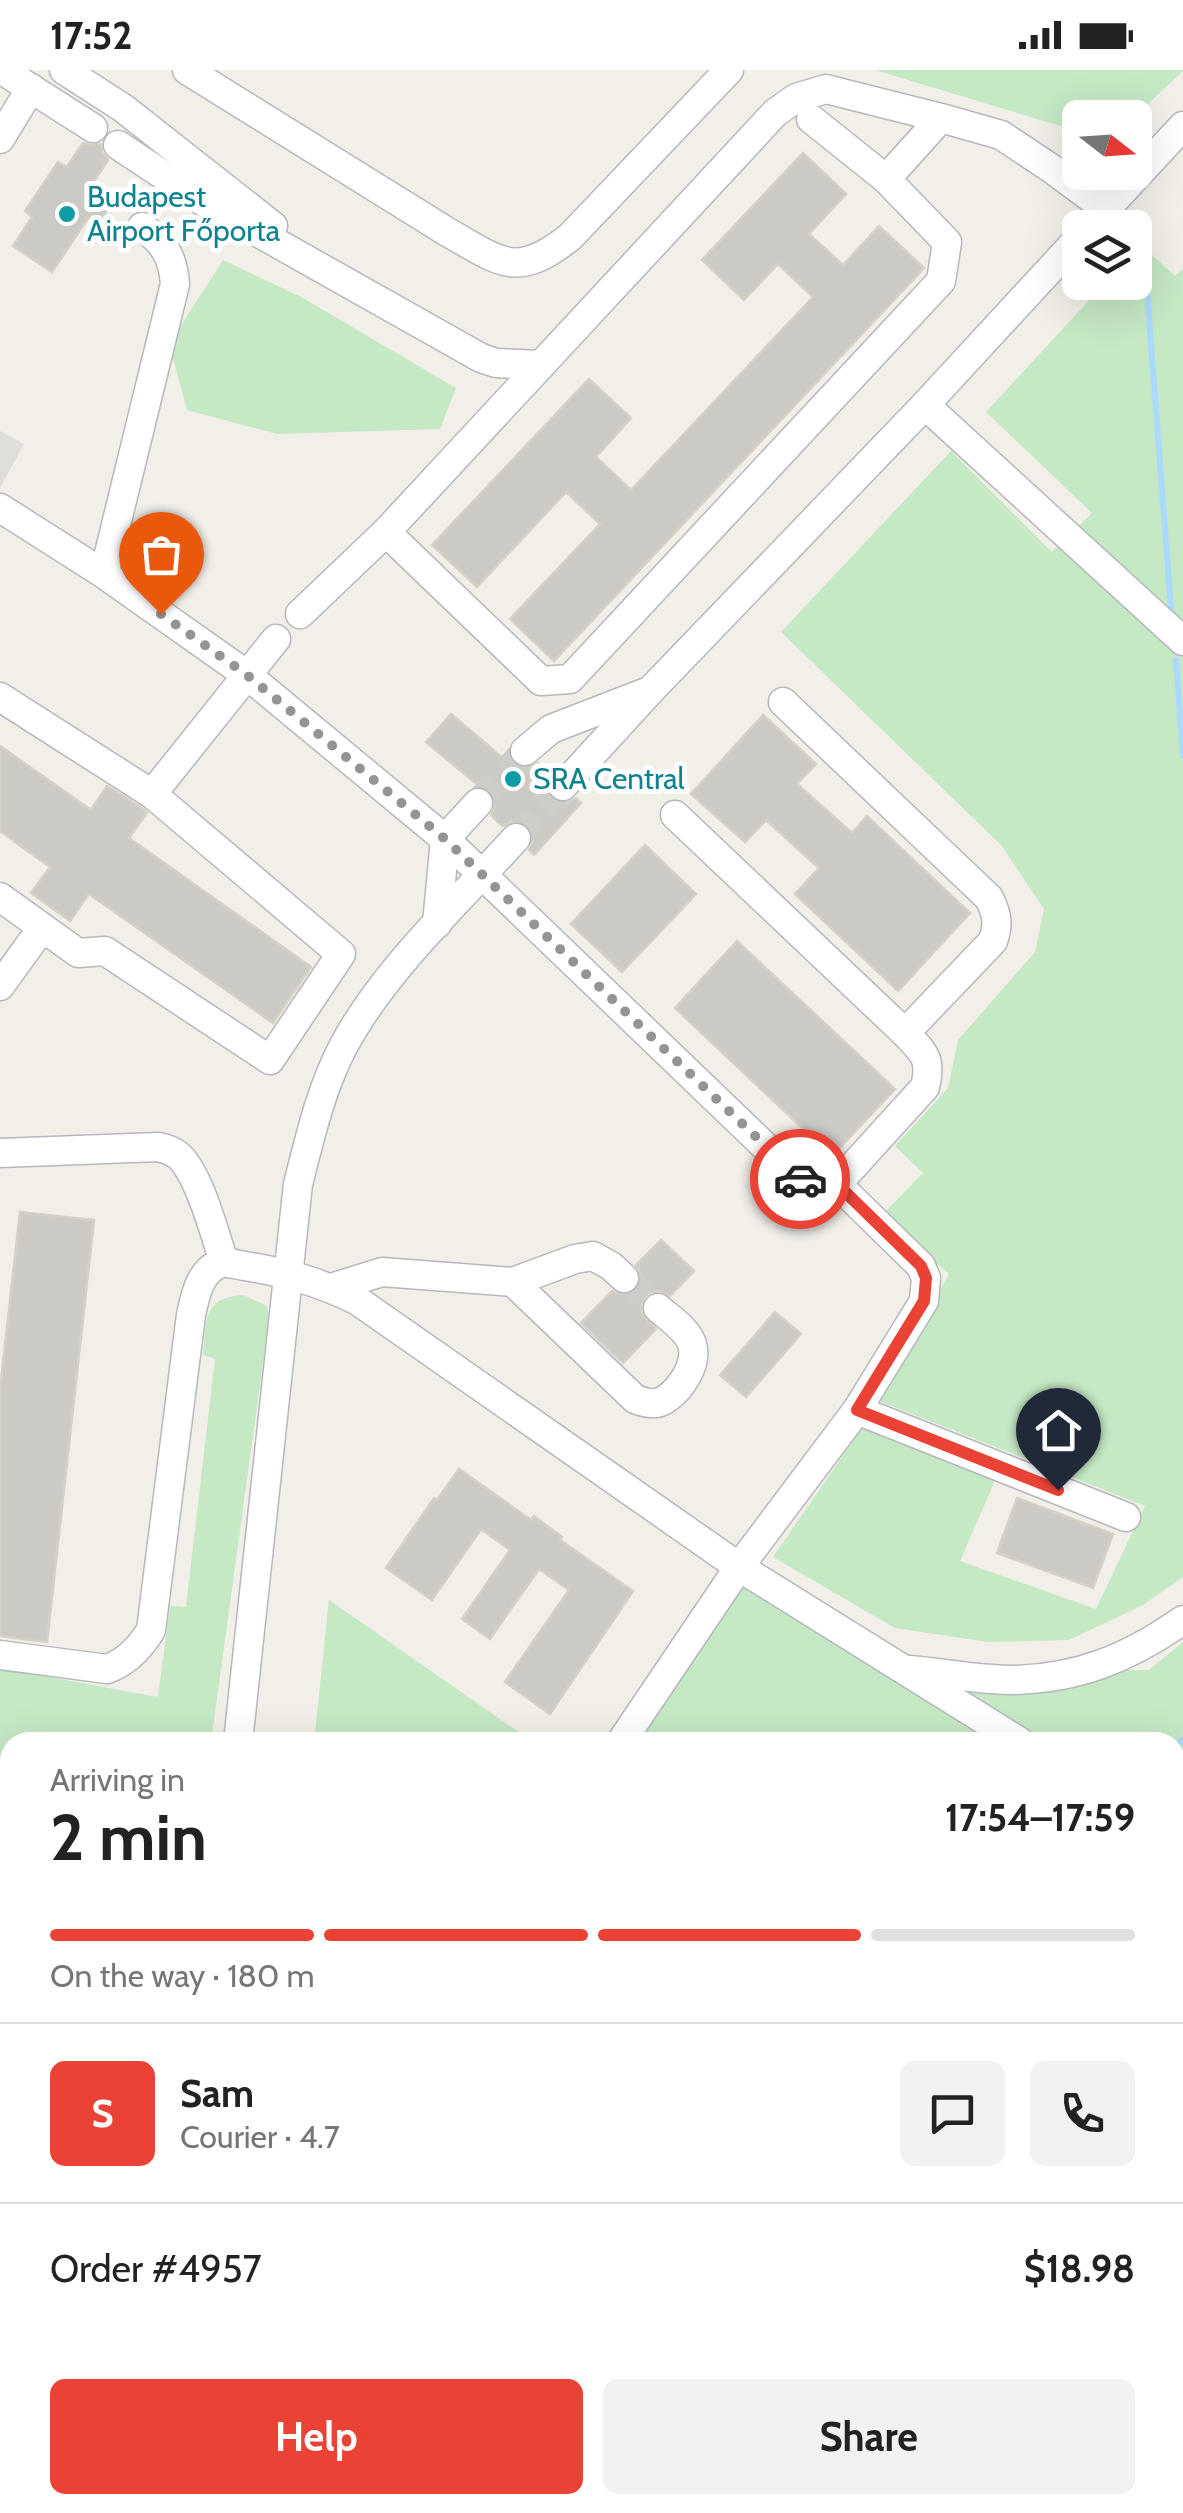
<!DOCTYPE html>
<html lang="en">
<head>
<meta charset="utf-8">
<style>
	body { margin:0; font-family:Cabin,sans-serif; background:#f2f2f2; color:#222; height:100vh; display:flex; flex-direction:column; font-size:38px; white-space:nowrap }
	* { box-sizing:border-box; margin:0 }
	p { font-size:32px; color:#767676 }
	.icon { flex:none; width:55px; height:55px; fill:none; stroke:currentColor; stroke-width:2; stroke-linecap:round; stroke-linejoin:round }
	.map { position:relative; flex:1; overflow:hidden }
	.panel { position:absolute; left:0px; top:1662px; width:1185px; height:782px; display:flex; flex-direction:column; background:#fff; border-radius:30px 30px 0 0; box-shadow:0 10px 40px #0002 }
	.panel>* { flex:none }
	.needle { width:65px; rotate:107deg }
	.tools { position:absolute; left:1062px; top:30px; display:grid; gap:20px }
	.tools a { display:grid; place-items:center; width:90px; height:90px; border-radius:15px; background:#fff; box-shadow:0 10px 40px #0002; font-size:50px }
	.pin { position:absolute; display:grid; place-items:center; width:85px; height:85px; color:#fff; margin:-102px -42px; border-radius:50% 50% 50% 0; rotate:-45deg; box-shadow:0 0 10px #0007 }
	.pin .icon { rotate:45deg }
	.courier { position:absolute; display:grid; place-items:center; width:100px; height:100px; margin:-50px; border:8px solid #ea4335; border-radius:50%; background:#fff; color:#222; box-shadow:0 2px 12px #0007 }
	.overview em { font-style:normal; font-weight:700 }
	.overview div { display:flex; flex-direction:column-reverse }
	.overview { display:flex; align-items:center; justify-content:space-between; height:170px; padding:0 50px }
	h1 { font-size:65px; font-weight:700; line-height:75px }
	.bar { display:grid; grid-template-columns:repeat(4,1fr); gap:15px 10px; align-content:center; height:120px; padding:0 50px }
	.bar i { height:12px; border-radius:8px; background:#e0e0e0 }
	.bar .current { background:#ea4335 }
	.bar p { grid-column:span 4 }
	.line { display:flex; align-items:center; gap:25px; padding:0 50px; border-top:2px solid #e0e0e0 }
	.line div { flex:1 }
	.round { display:grid; place-items:center; flex:none; width:105px; height:105px; border-radius:15px; background:#f2f2f2 }
	.action { display:flex; gap:20px; margin-top:auto; padding:20px 50px }
	.action a { flex:1; height:115px; border-radius:15px; background:#ea4335; color:#fff; font-size:40px; font-weight:700; line-height:115px; text-align:center }
	.action a+a { background:#f2f2f2; color:#222 }
	.status { display:flex; justify-content:space-between; align-items:center; height:70px; padding:0 50px; background:#fff; direction:ltr }
	.status svg { height:28px; fill:currentColor }
	.map>svg:first-child { display:block }
	.industrial { fill:#e0deda }
	.green { fill:#c5e8c5 }
	.lines { fill:none; stroke-linecap:round; stroke-linejoin:round }
	.stream { stroke:#aadaff; stroke-width:6 }
	.building { fill:#cccac5; stroke:#d6d1c6; stroke-width:2.5 }
	.minor-tunnel { stroke:#ccccc8; stroke-width:28; stroke-dasharray:28 14; stroke-linecap:butt }
	.minor-casing { stroke:#b5b8bc; stroke-width:31 }
	.path { stroke:#9cc7a9; stroke-width:4; stroke-dasharray:10 5; stroke-linecap:butt }
	.minor { stroke:#fff; stroke-width:28 }
	.done { stroke:#929495; stroke-width:10; stroke-dasharray:0 18 }
	.route { stroke:#ea4335; stroke-width:12 }
	.culture-dot { fill:#0f9aa8; stroke:#fff; stroke-width:4 }
	.labels { text-anchor:middle; stroke-width:10; stroke-linejoin:round; paint-order:stroke }
	.culture-label { font-size:30px; fill:#0d838f; stroke:#fff; text-anchor:start }
</style>
</head>
<body>
<div class="status"><b>17:52</b><svg viewBox="0 0 49 12"><path d="M0 12V9h3v3zM5 12V6h3v6zM10 12V3h3v9zM15 12V0h3v12zM26 1h20v11H26zM47 4h2v5h-2z"/></svg></div>
<div class="map">
<svg width="1183" height="2443" viewBox="0 0 1183 2443">
	<rect width="100%" height="100%" fill="#f1efe8"/>
	<polygon class="industrial" points="0,361 24,374 0,418"/>
	<g class="green">
		<polygon points="875,0 1183,0 1183,1 1134,47 1080,48 1080,62"/>
		<polygon points="1140,174 1175,206 1183,199 1183,1507 1143,1535 1069,1570 988,1572 895,1558 773,1487 864,1355 997,1406 960,1491 1096,1539 1145,1436 879,1331 949,1204 882,1145 923,1103 895,1076 948,1018 958,970 1035,882 1044,839 1002,776 781,562 951,381 1052,482 1092,443 986,342 1105,213 1135,212 1135,179"/>
		<polygon points="223,190 301,227 456,318 440,359 277,364 187,340 169,274"/>
		<path d="M243,1225l24,11 2,13 -58,423h-201v763h97l-1,8h-106v-845l158,29 12,-91 16,1 29,-248 -12,-4c4,-34 -1,-57 40,-60z"/>
		<polygon points="739,1497 904,1600 1149,1600 1183,1572 1183,2443 204,2443 204,2435 1175,2435 1175,1672 621,1672"/>
		<polygon points="329,1530 533,1672 314,1672"/>
	</g>
	<g class="lines">
		<g class="stream">
			<polyline points="1145,196 1171,538"/>
			<polyline points="1176,590 1183,686"/>
			<polyline points="1175,1676 1183,1670"/>
			<polyline points="715,2443 715,2435"/>
		</g>
	</g>
	<g class="building">
		<polygon points="83,73 91,75 101,74 102,82 108,90 92,114 114,129 98,155 88,148 52,202 13,176 32,147 25,141 58,92 67,97"/>
		<polygon points="803,83 846,124 809,164 843,195 879,156 924,198 554,591 510,549 600,454 566,422 477,517 432,475 589,309 631,348 596,387 631,420 813,227 778,194 744,230 702,190"/>
		<polygon points="451,644 505,690 508,686 512,693 520,698 529,698 538,693 550,704 546,711 546,720 552,729 560,733 567,733 576,728 581,733 534,785 529,780 533,771 532,762 529,756 519,751 510,752 503,756 500,754 491,745 495,736 494,727 490,721 479,716 426,672"/>
		<polygon points="763,645 816,694 797,714 852,763 867,746 970,843 898,921 795,824 819,798 766,750 745,772 691,724"/>
		<polygon points="0,676 91,740 107,716 142,738 147,743 129,768 311,897 273,953 89,824 70,851 31,823 50,797 0,761"/>
		<polygon points="645,775 696,824 622,902 571,854"/>
		<polygon points="737,871 895,1019 832,1086 675,938"/>
		<polygon points="20,1142 94,1150 47,1572 0,1566 0,1320"/>
		<polygon points="661,1170 694,1201 670,1226 660,1221 651,1222 644,1227 641,1236 642,1245 656,1259 623,1293 581,1253 612,1221 621,1225 630,1224 636,1220 641,1211 640,1202 636,1195"/>
		<polygon points="775,1242 801,1264 746,1327 720,1305"/>
		<polygon points="459,1399 531,1450 534,1446 562,1467 560,1470 633,1521 550,1644 505,1612 569,1520 539,1499 490,1569 462,1549 510,1480 481,1459 432,1530 386,1498 434,1428 437,1430"/>
		<polygon points="1017,1428 1113,1464 1093,1518 997,1483"/>
	</g>
	<g class="lines">
		<g class="minor-tunnel">
			<polyline points="478,733 525,681"/>
			<polyline points="516,768 563,716"/>
			<polyline points="624,1208 658,1238"/>
		</g>
		<defs>
			<g id="minor">
				<polyline points="2,0 93,58"/>
				<polyline points="64,0 123,38 273,156"/>
				<path d="M187,0l262,163c53,30 68,46 121,4l159,-167"/>
				<polyline points="0,69 31,18"/>
				<polyline points="118,75 204,132 481,288 496,293 541,295"/>
				<polyline points="886,109 941,48 1001,65 1052,99 1106,139"/>
				<polyline points="1093,153 1183,56"/>
				<polyline points="925,335 1183,571"/>
				<path d="M0,438l104,66 143,101 198,164 352,338c14,8 25,10 40,7l88,-97c7,-29 -1,-34 -20,-54l-230,-218"/>
				<polyline points="386,462 541,611 570,609 941,211 947,172 886,109 811,49"/>
				<path d="M104,504l71,-290c-2,-27 -11,-42 -33,-57"/>
				<polyline points="300,544 386,462 775,43 796,28 826,19 941,48"/>
				<polyline points="0,627 152,724 341,884 270,990 105,881 78,883 0,827"/>
				<path d="M783,632l206,196c8,16 10,26 4,43l-88,92"/>
				<polyline points="525,681 551,659 644,623"/>
				<polyline points="563,716 650,621 925,335 1080,167"/>
				<polyline points="152,724 276,569"/>
				<polyline points="437,854 445,769 478,733"/>
				<polyline points="0,916 42,858"/>
				<path d="M0,1083l158,-6c9,2 16,4 22,10 20,20 35,78 44,105"/>
				<path d="M513,1212l122,117c10,4 22,7 31,0 16,-11 32,-36 26,-55 -5,-15 -23,-26 -34,-36"/>
				<polyline points="331,1218 382,1202 513,1212 575,1189 593,1186 611,1196 624,1208"/>
				<polyline points="857,1340 1126,1447"/>
				<path d="M0,1585l107,14c20,-7 33,-21 44,-39l40,-315c4,-19 9,-46 31,-52 7,-1 16,2 23,3 42,7 75,16 113,35l381,266 281,175"/>
				<path d="M910,1600c33,3 68,10 101,10 67,-1 118,-22 172,-60"/>
				<path d="M238,1672l60,-558c12,-47 23,-96 46,-139 41,-76 114,-143 172,-207"/>
				<polyline points="621,1672 739,1497 857,1340 924,1231 926,1208 921,1196 837,1114"/>
				<polyline points="1175,1750 1183,1751"/>
				<polyline points="154,2443 155,2435"/>
			</g>
		</defs>
		<use href="#minor" class="minor-casing"/>
		<g class="path">
			<polyline points="1175,2022 1183,2028"/>
			<polyline points="1175,2367 1183,2362"/>
			<polyline points="532,2435 537,2443"/>
			<polyline points="698,2435 698,2443"/>
			<polyline points="1044,2443 1058,2435"/>
		</g>
		<use href="#minor" class="minor"/>
	</g>
	<g class="lines">
		<polyline class="done" points="161,544 247,605 445,769 800,1109"/>
		<polyline class="route" points="800,1109 826,1116 837,1114 921,1196 926,1208 924,1231 857,1340 1058,1420"/>
	</g>
	<g class="culture-dot">
		<circle cx="67" cy="144" r="10"/>
		<circle cx="513" cy="709" r="10"/>
	</g>
	<g class="labels">
		<g class="culture-label">
			<text x="87" y="137">Budapest<tspan x="87" dy="34">Airport Főporta</tspan></text>
			<text x="533" y="719">SRA Central</text>
		</g>
	</g>
</svg>
<div class="tools">
<a><svg class="needle" viewBox="-14 -14 28 28"><path d="M0-13l5 13h-10z" fill="#e53935"/><path d="M0 13l5-13h-10z" fill="#767676"/></svg></a>
<a><svg class="icon" aria-label="layers" viewBox="0 0 24 24"><path d="M12 4l9 5-9 5-9-5zM3 14l9 5 9-5"/></svg></a>
</div>
<div class="pin" style="left:161px;top:544px;background:#ea580c"><svg class="icon" aria-label="bag" viewBox="0 0 24 24"><path d="M5 8h14l-1 12H6zM9 8a3 3 0 0 1 6 0"/></svg></div>
<div class="pin" style="left:1058px;top:1420px;background:#1f2937"><svg class="icon" aria-label="home" viewBox="0 0 24 24"><path d="M3 11l9-7 9 7M6 9v11h12V9"/></svg></div>
<div class="courier" style="left:800px;top:1109px"><svg class="icon" aria-label="car" viewBox="0 0 24 24"><path d="M5 17H2v-5l4-1 3-4h7l3 4 3 1v5h-3M9 17h6M6 11h13"/><circle cx="7" cy="17" r="2"/><circle cx="17" cy="17" r="2"/></svg></div>
<section class="panel">
<div class="overview"><div><h1>2 min</h1><p>Arriving in</p></div><em>17:54–17:59</em></div>
<div class="bar"><i class="current"></i><i class="current"></i><i class="current"></i><i></i><p>On the way · 180 m</p></div>
<div class="line" style="height:180px"><b class="round" style="background:#ea4335;color:#fff">S</b><div><b>Sam</b><p>Courier · 4.7</p></div><a class="round"><svg class="icon" aria-label="chat" viewBox="0 0 24 24"><path d="M4 5h16v11H9l-5 4z"/></svg></a><a class="round"><svg class="icon" aria-label="phone" viewBox="0 0 24 24"><path d="M5 4h4l2 5-3 2q2 4 5 5l2-3 5 2v4C11 20 4 13 5 4z"/></svg></a></div>
<div class="line" style="height:130px"><div>Order #4957</div><b>$18.98</b></div>
<div class="action"><a>Help</a><a>Share</a></div>
</section>
</div>
</body>
</html>
